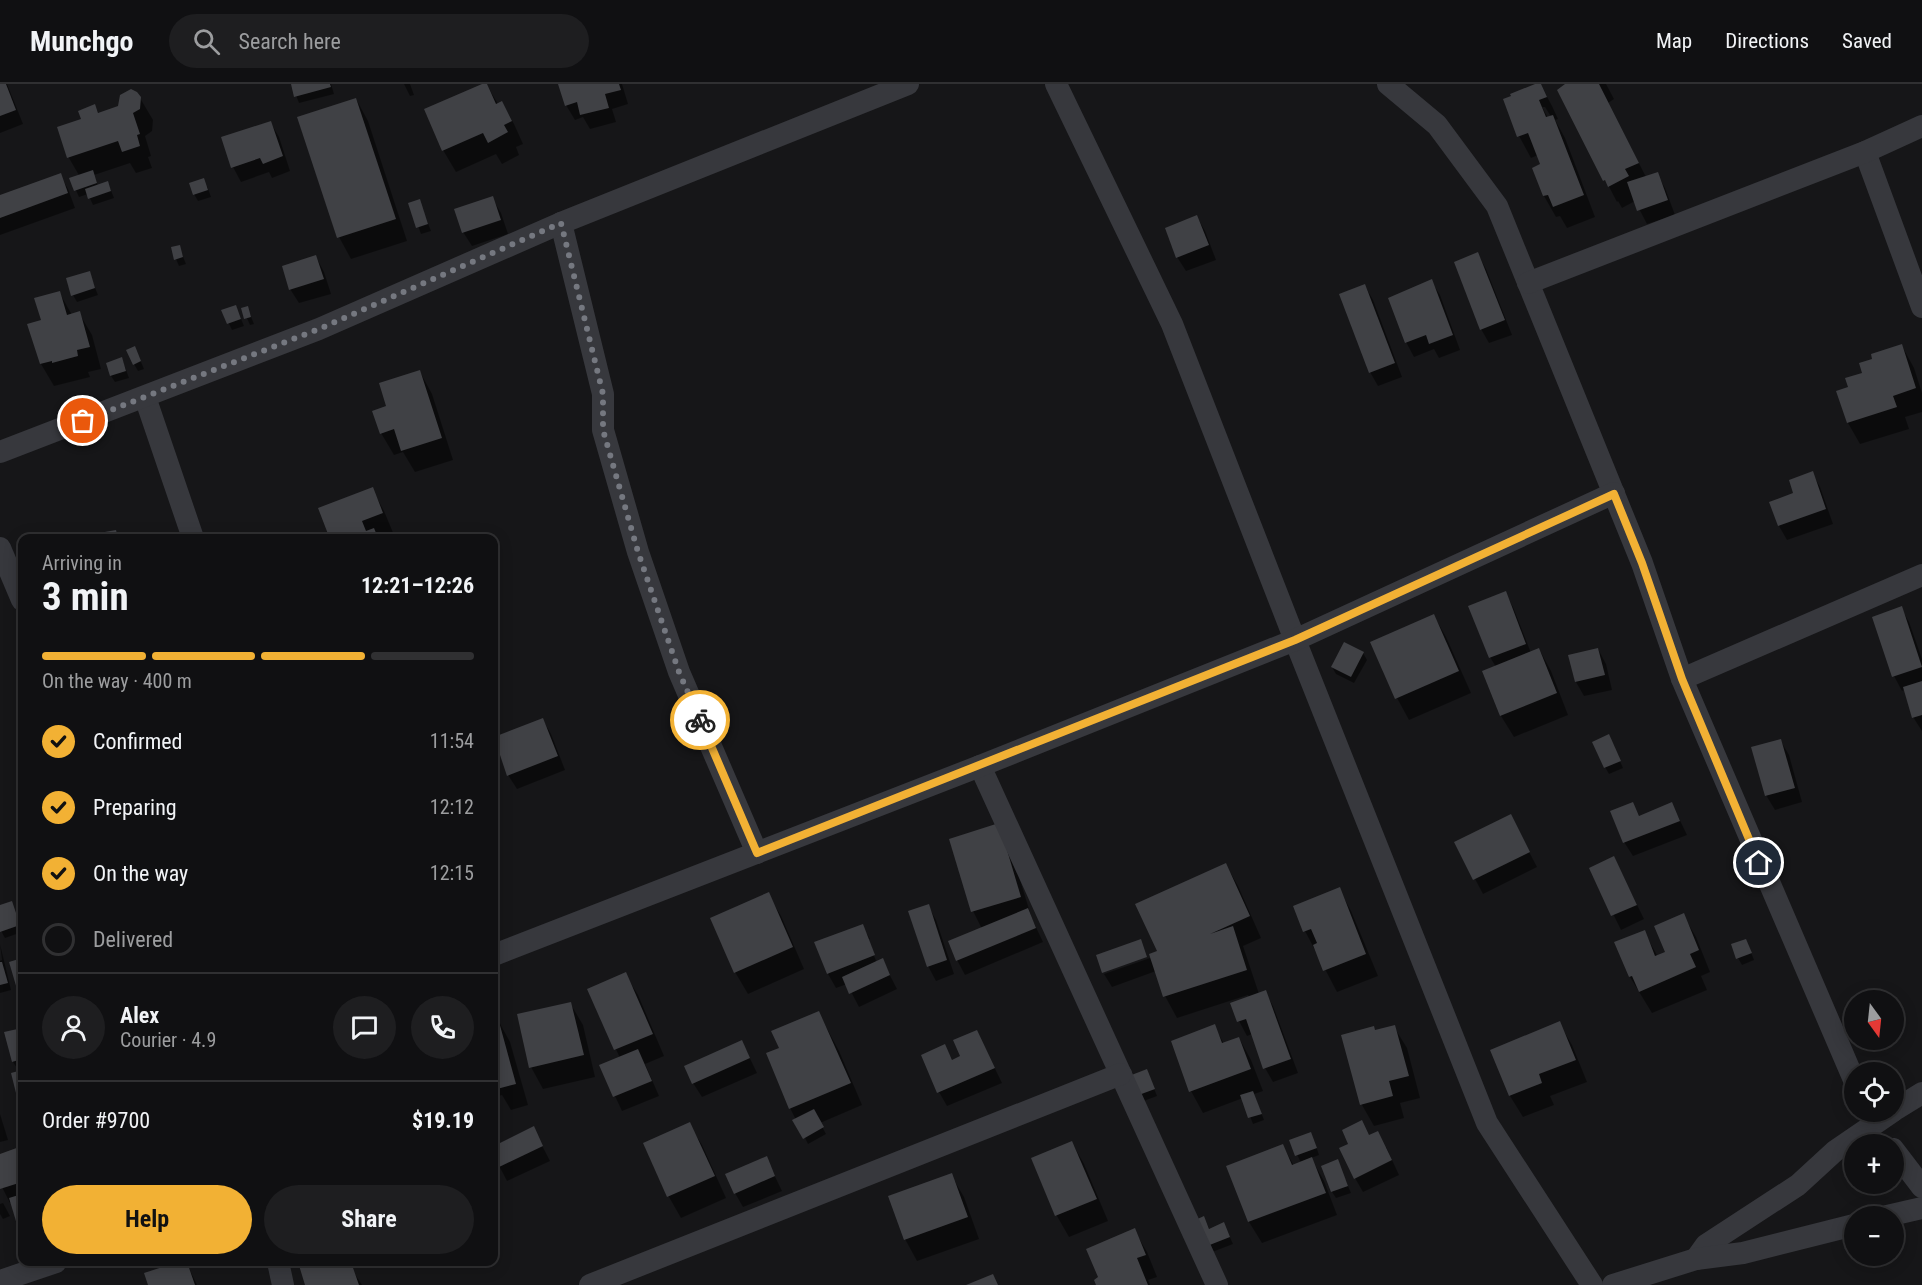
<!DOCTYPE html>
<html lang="en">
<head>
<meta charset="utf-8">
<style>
	body { margin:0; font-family:"Roboto Condensed",sans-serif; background:#1e1e20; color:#f1f3f6; height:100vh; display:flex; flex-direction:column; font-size:22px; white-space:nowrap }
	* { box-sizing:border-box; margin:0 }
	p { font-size:20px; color:#9c9d9f }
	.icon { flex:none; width:33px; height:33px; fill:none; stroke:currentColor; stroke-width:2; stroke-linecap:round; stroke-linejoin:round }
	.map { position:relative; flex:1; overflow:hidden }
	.side { position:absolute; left:18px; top:450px; width:480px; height:732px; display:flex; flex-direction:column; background:#101012; border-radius:12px; box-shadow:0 3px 15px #0003,0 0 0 2px #303032 }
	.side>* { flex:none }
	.needle { width:39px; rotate:165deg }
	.controls { position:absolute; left:1844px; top:906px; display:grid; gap:12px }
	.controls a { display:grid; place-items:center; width:60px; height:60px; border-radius:50%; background:#101012; box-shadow:0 3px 15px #0003,0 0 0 2px #303032; font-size:30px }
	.pin { position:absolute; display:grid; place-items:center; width:51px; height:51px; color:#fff; margin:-26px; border:3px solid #fff; border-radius:50%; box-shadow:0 2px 6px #0007 }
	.courier { position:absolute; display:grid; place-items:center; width:60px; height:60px; margin:-30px; border:4px solid #f2b134; border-radius:50%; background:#fff; color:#222; box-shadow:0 2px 8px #0007 }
	.overview em { font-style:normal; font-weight:700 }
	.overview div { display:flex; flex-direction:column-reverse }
	.overview { display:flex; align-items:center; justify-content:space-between; height:102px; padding:0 24px }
	h1 { font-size:39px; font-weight:700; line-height:45px }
	.bar { display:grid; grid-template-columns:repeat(4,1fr); gap:9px 6px; align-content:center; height:72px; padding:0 24px }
	.bar i { height:8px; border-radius:4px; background:#303032 }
	.bar .active { background:#f2b134 }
	.bar p { grid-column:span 4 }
	.line { display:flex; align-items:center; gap:15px; padding:0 24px; border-top:2px solid #303032 }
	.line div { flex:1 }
	.round { display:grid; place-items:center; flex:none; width:63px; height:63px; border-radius:32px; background:#1e1e20 }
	ol { padding:0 24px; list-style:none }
	li { display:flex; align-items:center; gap:18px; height:66px }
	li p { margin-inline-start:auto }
	li .icon { padding:6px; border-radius:50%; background:#f2b134; color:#111; stroke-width:4 }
	li:last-child { color:#9c9d9f }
	li i { width:33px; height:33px; border:3px solid #303032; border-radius:50% }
	.action { display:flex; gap:12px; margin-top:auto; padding:12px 24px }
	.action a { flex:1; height:69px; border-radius:36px; background:#f2b134; color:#111; font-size:24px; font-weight:700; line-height:69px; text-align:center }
	.action a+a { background:#1e1e20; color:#f1f3f6 }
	header { display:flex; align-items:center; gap:36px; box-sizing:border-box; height:84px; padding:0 30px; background:#101012; border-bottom:2px solid #303032 }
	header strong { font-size:28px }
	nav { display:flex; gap:33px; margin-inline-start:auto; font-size:21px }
	.search { width:420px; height:54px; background:#1e1e20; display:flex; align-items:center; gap:15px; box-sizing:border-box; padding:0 21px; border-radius:33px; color:#9c9d9f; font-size:22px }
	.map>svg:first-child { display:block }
	.shadow { fill:#0007; fill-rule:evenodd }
	.building { fill:#404145 }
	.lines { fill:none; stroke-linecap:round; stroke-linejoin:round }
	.street { stroke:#37383d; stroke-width:22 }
	.done { stroke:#757880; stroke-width:6; stroke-dasharray:0 10.8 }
	.route { stroke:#f2b134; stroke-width:8 }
</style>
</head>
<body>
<header>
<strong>Munchgo</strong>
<div class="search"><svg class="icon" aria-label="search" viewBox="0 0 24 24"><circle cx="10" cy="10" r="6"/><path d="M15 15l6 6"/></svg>Search here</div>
<nav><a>Map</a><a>Directions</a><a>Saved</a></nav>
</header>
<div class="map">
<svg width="1922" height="1201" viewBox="0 0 1922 1201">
	<rect width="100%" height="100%" fill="#161618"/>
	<g class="shadow">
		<polygon points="0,0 7,0 23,40 0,49"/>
		<polygon points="296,0 331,0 334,10 299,19 292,1"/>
		<polygon points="404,0 410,0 414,11 410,12"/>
		<polygon points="486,0 498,20 502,18 514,40 523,60 516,63 519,71 502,80 496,70 456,88 443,66"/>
		<polygon points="560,0 622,0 628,20 612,25 616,38 590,45 583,33 575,36 566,21"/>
		<path d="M1540,0l12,22 6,13 -3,1 10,18 30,79 -28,11 -7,-12 -4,1 -12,-21 -2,-31 -4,-10 -7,3 -12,-22zM1542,23h3l7,11h-4z"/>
		<polygon points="1567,0 1606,0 1614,15 1608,19 1646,93 1657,90 1665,104 1675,131 1647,140 1635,117 1622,124 1618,117 1617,118 1559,7"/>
		<polygon points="140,14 153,36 152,47 145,52 151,72 148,73 152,84 136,89 130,79 94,91 98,102 108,99 114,114 93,121 88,110 79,113 71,95 80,93 69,74 59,44 83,36 95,22 99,30"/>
		<polygon points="356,15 368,37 407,157 351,175 339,153 299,34"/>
		<polygon points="270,38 279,53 290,87 272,94 269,88 241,98 233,83 223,54"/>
		<polygon points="60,91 68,105 75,124 0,151 0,112"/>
		<polygon points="207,102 211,113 198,117 194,110"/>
		<polygon points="492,114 501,129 508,150 472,162 463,148"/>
		<polygon points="419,117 431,147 421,150 410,120"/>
		<polygon points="1197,133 1205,147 1216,176 1186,187 1177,173"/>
		<polygon points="179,163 186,180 179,182 176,175"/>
		<polygon points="1478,170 1486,185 1512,251 1489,259 1481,245"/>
		<polygon points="316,173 324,188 331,210 299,219 290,205"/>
		<polygon points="89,189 98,211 77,218 73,211"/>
		<polygon points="1431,197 1440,211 1460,266 1439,274 1434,265 1414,273 1406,258"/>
		<polygon points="1365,202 1373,216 1402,293 1378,302 1370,288"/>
		<polygon points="59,208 72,231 79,229 92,251 101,285 88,288 90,293 54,302 41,280 29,241 42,237"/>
		<polygon points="236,223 244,242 232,246 223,227"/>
		<polygon points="247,223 254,240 250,241 243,225"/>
		<polygon points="1902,262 1914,284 1922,309 1922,328 1905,333 1909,345 1860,360 1848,339 1850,304 1874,276"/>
		<polygon points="138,271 144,285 138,287 134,280"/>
		<polygon points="122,275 129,294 115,298 111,292"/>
		<polygon points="420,288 432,310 453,376 415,388 403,368 394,371 381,349 388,322"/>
		<polygon points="1812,389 1820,403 1833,440 1787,456 1779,442 1795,410"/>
		<polygon points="372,405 384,427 394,451 386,454 332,454 320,425"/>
		<polygon points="1505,509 1513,523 1531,569 1539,565 1551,587 1568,631 1514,653 1501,632 1484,588 1496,583 1490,573"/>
		<polygon points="1901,524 1909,538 1922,575 1922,647 1913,633 1905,605 1902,607 1894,592"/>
		<polygon points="1434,532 1446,553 1471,609 1409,636 1397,614 1372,558"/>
		<polygon points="1598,565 1606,580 1612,606 1584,612 1576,598 1570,572"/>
		<polygon points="1363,569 1367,576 1354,599 1336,590 1332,583"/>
		<polygon points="543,636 551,650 565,686 517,705 508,691 494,655"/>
		<polygon points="1780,656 1789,671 1802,718 1775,726 1766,711"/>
		<polygon points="1612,659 1623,684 1609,690 1605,683"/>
		<polygon points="1632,720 1640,733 1672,720 1687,751 1633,772 1624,758"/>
		<polygon points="1518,747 1537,783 1483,810 1456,759"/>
		<polygon points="1010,763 1032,835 1043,858 965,891 957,876 982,845 973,827"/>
		<polygon points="1614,774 1644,835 1621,846 1591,785"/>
		<polygon points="1226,781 1238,802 1261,854 1243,862 1259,910 1265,908 1273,922 1298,989 1273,998 1265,984 1252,950 1247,952 1239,937 1249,913 1248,911 1177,934 1165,912 1156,887 1112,903 1104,890 1150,874 1152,878"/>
		<polygon points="1339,805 1351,827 1378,892 1337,908 1305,847"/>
		<polygon points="768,810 781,832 804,885 748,910 735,888"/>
		<polygon points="11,819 22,848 5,854 0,845 0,822"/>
		<polygon points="928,822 936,836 954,890 936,897 928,882"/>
		<polygon points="1683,831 1696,853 1710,888 1701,892 1707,906 1652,929 1630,893 1616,859 1644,848 1658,873 1667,869"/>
		<polygon points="862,842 870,855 867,855 877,879 882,876 897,905 859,923 847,900 836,904 828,890"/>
		<polygon points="0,860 11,906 0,909 0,877 2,876"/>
		<polygon points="1749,863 1754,876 1742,881 1738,874"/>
		<polygon points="22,876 22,918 11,879"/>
		<polygon points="625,890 638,911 664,972 645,980 659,1012 622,1027 601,982 620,974 589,906"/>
		<polygon points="570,919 583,941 595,993 543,1005 531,983"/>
		<polygon points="818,928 839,967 862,1021 820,1039 826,1050 808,1060 790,1024 780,965"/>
		<polygon points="498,936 510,958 528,1021 511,1026 502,1011 494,1013 494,937"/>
		<polygon points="1559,939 1572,961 1587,998 1550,1012 1554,1021 1523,1033 1510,1012 1492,967"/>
		<polygon points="1214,942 1224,960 1239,954 1251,976 1263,1007 1254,1010 1264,1036 1253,1040 1243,1014 1203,1029 1191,1007"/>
		<polygon points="1394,943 1407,964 1420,1014 1400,1019 1404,1034 1374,1042 1362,1021 1343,952"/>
		<polygon points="22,945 22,983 17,984 13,978 6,950"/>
		<polygon points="977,948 1002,999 947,1022 939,1008 944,962 953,977 962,973"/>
		<polygon points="742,958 757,989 702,1013 693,999"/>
		<polygon points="22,988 22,1024 13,990"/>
		<polygon points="1150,994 1157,1012 1141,1018 1137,1011"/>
		<polygon points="0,1030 8,1056 0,1058"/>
		<polygon points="689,1040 702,1061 726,1114 681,1134 669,1113 645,1060"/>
		<polygon points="533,1044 550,1077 507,1097 494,1072 494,1063"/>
		<polygon points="1314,1056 1319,1071 1311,1074 1324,1097 1337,1131 1262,1159 1249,1138 1228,1083 1283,1062 1294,1082 1301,1079 1291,1057"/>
		<polygon points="1072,1059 1084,1080 1108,1137 1069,1153 1057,1132 1033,1075"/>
		<polygon points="1386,1063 1399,1091 1363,1108 1355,1094"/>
		<polygon points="22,1064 22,1154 12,1118 10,1119 0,1099 0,1071"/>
		<polygon points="766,1074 782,1107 743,1123 735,1109"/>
		<polygon points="1337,1077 1351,1109 1336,1114 1332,1108"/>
		<polygon points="951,1091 964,1113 979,1155 917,1177 905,1155"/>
		<polygon points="3,1119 10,1132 3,1135 0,1130 0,1120"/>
		<polygon points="1204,1134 1210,1146 1227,1147 1233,1160 1207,1170"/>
		<polygon points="1134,1146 1147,1168 1157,1193 1148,1196 1150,1201 1097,1201"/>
		<polygon points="183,1178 186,1178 197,1201 150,1201 146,1190"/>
		<polygon points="299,1178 347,1178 362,1201 306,1201"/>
	</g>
	<g class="building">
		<polygon points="0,0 6,0 16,26 0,32"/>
		<polygon points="291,0 330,0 331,3 294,13"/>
		<polygon points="482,0 487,0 496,20 502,17 512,37 504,41 508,48 488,59 483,49 442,67 424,25"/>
		<polygon points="558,0 619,0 621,6 605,10 609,24 580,31 577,18 565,22"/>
		<polygon points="1535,0 1541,0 1547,13 1539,16 1546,33 1553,31 1584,111 1553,123 1548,111 1543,112 1532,84 1540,80 1528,49 1517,53 1503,15 1511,12 1510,10"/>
		<polygon points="1565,0 1599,0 1639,79 1625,85 1629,92 1608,103 1605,96 1603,97 1557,6"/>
		<polygon points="131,5 137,8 141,13 140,25 133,29 140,50 137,51 140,62 122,68 118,57 67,74 57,43 81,35 78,27 95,20 98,29 118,22 120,11"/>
		<polygon points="356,14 396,135 337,154 297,33"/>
		<polygon points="271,37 283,72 263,80 260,74 231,84 221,53"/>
		<polygon points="93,86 97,99 74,107 69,94"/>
		<polygon points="1658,88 1668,116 1637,127 1627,98"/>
		<polygon points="61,89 68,109 0,134 0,111"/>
		<polygon points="204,94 208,106 193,111 189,99"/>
		<polygon points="108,97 111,107 88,115 85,105"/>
		<polygon points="493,112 501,136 462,149 454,125"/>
		<polygon points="420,115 428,140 416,144 408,119"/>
		<polygon points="1197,131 1209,161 1176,174 1165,144"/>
		<polygon points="180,161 183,173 174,176 171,163"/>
		<polygon points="1478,168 1505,236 1480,246 1454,178"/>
		<polygon points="316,171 324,195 289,206 282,182"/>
		<polygon points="90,187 95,204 71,212 66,194"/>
		<polygon points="1432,195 1453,251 1429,260 1426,251 1405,259 1388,214"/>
		<polygon points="1365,200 1395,279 1369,289 1339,210"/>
		<polygon points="60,207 67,231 80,227 90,263 77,266 78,272 52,279 52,277 40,280 27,240 41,236 34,214"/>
		<polygon points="236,221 241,235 227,240 221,226"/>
		<polygon points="248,222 251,233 244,235 241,224"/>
		<polygon points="1902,260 1916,304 1893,312 1897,323 1847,339 1836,307 1848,303 1845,294 1862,289 1859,279 1872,275 1871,270"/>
		<polygon points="135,262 141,277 133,281 126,266"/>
		<polygon points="122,273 126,287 110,292 106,279"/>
		<polygon points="420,286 442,354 401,367 394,345 380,350 372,327 386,322 379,299"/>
		<polygon points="1813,387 1826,425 1778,442 1769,418 1793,409 1789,396"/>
		<polygon points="373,403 383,429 362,437 366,447 374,444 378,454 333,454 331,449 328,450 318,424"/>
		<polygon points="116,446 118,454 100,454 99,449"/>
		<polygon points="1506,507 1526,560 1489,574 1468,522"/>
		<polygon points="1902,522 1922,583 1892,593 1872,533"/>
		<polygon points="1434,530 1459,587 1395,615 1370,558"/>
		<polygon points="1344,558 1364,568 1351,593 1331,583"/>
		<polygon points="1539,564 1557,609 1500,632 1482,587"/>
		<polygon points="1598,564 1605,591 1575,598 1568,571"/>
		<polygon points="1922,597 1922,631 1912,634 1903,603"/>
		<polygon points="543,634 558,672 507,692 494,653"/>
		<polygon points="1609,650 1621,677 1604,684 1592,658"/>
		<polygon points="1781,655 1795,704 1765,712 1751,663"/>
		<polygon points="1633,718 1639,732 1672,718 1680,737 1623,759 1610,727"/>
		<polygon points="1511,730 1530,768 1473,796 1454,758"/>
		<polygon points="999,739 1021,813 971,828 949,755"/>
		<polygon points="1614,772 1637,821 1611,832 1589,784"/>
		<polygon points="1226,779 1250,832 1210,850 1233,842 1247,886 1163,913 1149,870 1157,867 1135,820"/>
		<polygon points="1340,803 1366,870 1323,887 1313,861 1317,859 1311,845 1303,848 1293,822"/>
		<polygon points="769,808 793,863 734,889 710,834"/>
		<polygon points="12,817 20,841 0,848 0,821"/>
		<polygon points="929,820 947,876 927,883 908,827"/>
		<polygon points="1028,824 1036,844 956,877 948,857"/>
		<polygon points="1684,829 1699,866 1690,870 1696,883 1639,908 1632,892 1629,893 1614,858 1645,846 1655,872 1665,868 1654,842"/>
		<polygon points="863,840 875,871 827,890 814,858"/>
		<polygon points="1141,855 1147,873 1102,889 1096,871"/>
		<polygon points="1746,855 1752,869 1736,875 1731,860"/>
		<polygon points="22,874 22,922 9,878"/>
		<polygon points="883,874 890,891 849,910 842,893"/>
		<polygon points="0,878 2,878 8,899 0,901"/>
		<polygon points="626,888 653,950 614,966 587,905"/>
		<polygon points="1266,906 1291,975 1263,985 1246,935 1237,938 1230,919"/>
		<polygon points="571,918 584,971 529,984 517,930"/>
		<polygon points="819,927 851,999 789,1025 766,969 779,964 771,947"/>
		<polygon points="498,934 516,1000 497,1005 494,992 494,936"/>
		<polygon points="1560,937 1576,976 1539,990 1542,999 1509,1012 1490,966"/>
		<polygon points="1215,940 1222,959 1239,953 1251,985 1189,1008 1171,957"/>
		<polygon points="1395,941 1409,992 1389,997 1393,1012 1360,1021 1341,951 1374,942 1375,946"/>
		<polygon points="22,944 22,975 12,978 4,948"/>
		<polygon points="977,946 995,984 937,1009 921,971 945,960 952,976 960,972 953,956"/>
		<polygon points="742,956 750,974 692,1000 684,982"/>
		<polygon points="638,965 652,997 613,1013 599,981"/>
		<polygon points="1147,985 1155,1005 1136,1012 1129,992"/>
		<polygon points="22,986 22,1020 19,1021 11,989"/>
		<polygon points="1253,1007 1262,1030 1248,1034 1240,1011"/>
		<polygon points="814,1025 824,1043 803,1055 792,1036"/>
		<polygon points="1362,1036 1369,1051 1378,1047 1392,1076 1354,1095 1339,1064 1348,1060 1342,1046"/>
		<polygon points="690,1038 715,1092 667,1113 643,1059"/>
		<polygon points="534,1042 543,1062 497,1084 494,1076 494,1062"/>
		<polygon points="1311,1048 1317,1064 1295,1072 1289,1056"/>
		<polygon points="1072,1057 1097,1115 1055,1132 1031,1074"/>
		<polygon points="1283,1060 1292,1081 1312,1073 1326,1109 1248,1138 1226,1082"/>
		<polygon points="22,1062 22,1098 0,1105 0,1070"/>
		<polygon points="767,1072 775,1092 734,1110 725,1090"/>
		<polygon points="1338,1075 1348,1102 1331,1108 1321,1082"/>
		<polygon points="952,1089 968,1133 904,1156 888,1112"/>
		<polygon points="22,1110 22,1157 9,1114"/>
		<polygon points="1204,1132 1209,1145 1224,1138 1230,1153 1202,1164 1191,1138"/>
		<polygon points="1135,1144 1146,1171 1137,1174 1148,1201 1096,1201 1094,1196 1098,1193 1086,1165"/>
		<polygon points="178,1178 187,1178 195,1201 148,1201 144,1189"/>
		<polygon points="298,1178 344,1178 345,1182 352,1181 359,1201 305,1201"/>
		<polygon points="993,1190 998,1201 966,1201"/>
	</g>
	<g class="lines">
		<g class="street">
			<polyline points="1056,0 1172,240 1295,556 1487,1039 1592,1201"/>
			<polyline points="1388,0 1437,41 1497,122 1642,479 1682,595 1854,996"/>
			<polyline points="1865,68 1922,223"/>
			<polyline points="561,139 603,310 603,346 638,468 679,588 757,769"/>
			<polyline points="1528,199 1865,68 1922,42"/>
			<polyline points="145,313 193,454"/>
			<polyline points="0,368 319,245 561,139 908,0"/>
			<polyline points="0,464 22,516"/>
			<polyline points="1682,595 1922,491"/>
			<polyline points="980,682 1217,1201"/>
			<polyline points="494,871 980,682 1295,556 1614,409"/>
			<polyline points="1893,1027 1922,1009"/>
			<polyline points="1893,1065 1922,1103"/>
			<polyline points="1887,1132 1922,1124"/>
			<polyline points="1696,1175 1706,1161 1798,1101 1835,1067 1892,1028"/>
			<polyline points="278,1178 283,1201"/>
			<polyline points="0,1197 56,1178"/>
			<polyline points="590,1201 1121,990"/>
			<polyline points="1613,1201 1696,1175 1743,1169 1854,1141"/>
		</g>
	</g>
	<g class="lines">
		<polyline class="done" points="83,337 319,245 561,139 603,310 603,346 638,468 679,588 700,636"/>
		<polyline class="route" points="700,636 757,769 1295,556 1614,410 1642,479 1682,595 1759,779"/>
	</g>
</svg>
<div class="controls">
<a><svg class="needle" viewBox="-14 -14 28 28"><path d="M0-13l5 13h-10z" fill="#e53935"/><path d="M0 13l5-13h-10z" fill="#9c9d9f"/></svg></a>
<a><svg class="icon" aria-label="locate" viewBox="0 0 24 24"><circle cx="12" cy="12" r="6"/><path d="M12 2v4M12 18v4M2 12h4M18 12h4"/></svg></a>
<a>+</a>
<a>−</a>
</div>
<div class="pin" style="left:83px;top:337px;background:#ea580c"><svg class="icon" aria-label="bag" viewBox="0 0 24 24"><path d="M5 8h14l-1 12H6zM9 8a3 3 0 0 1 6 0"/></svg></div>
<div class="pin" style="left:1759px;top:779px;background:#1f2937"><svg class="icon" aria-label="home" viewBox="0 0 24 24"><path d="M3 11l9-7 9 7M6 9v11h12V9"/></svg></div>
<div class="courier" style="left:700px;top:636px"><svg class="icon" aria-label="bike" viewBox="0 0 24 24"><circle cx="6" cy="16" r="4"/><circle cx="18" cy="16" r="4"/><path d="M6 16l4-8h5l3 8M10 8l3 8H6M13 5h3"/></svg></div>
<section class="side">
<div class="overview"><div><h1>3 min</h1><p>Arriving in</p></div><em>12:21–12:26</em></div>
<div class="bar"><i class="active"></i><i class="active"></i><i class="active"></i><i></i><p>On the way · 400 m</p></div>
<ol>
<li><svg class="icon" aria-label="check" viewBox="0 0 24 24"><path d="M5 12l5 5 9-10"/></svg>Confirmed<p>11:54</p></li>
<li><svg class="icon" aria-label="check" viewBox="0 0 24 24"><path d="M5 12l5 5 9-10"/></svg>Preparing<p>12:12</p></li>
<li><svg class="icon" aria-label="check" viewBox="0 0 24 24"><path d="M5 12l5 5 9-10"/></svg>On the way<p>12:15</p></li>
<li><i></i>Delivered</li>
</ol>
<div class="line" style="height:108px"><a class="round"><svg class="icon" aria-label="person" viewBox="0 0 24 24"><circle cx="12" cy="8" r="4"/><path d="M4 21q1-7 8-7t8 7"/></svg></a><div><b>Alex</b><p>Courier · 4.9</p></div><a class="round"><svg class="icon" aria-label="chat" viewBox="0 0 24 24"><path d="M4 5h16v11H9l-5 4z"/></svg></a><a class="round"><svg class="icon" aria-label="phone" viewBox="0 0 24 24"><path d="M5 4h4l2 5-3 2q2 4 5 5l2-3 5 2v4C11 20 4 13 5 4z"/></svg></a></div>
<div class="line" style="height:78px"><div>Order #9700</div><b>$19.19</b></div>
<div class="action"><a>Help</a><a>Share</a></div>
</section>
</div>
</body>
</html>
